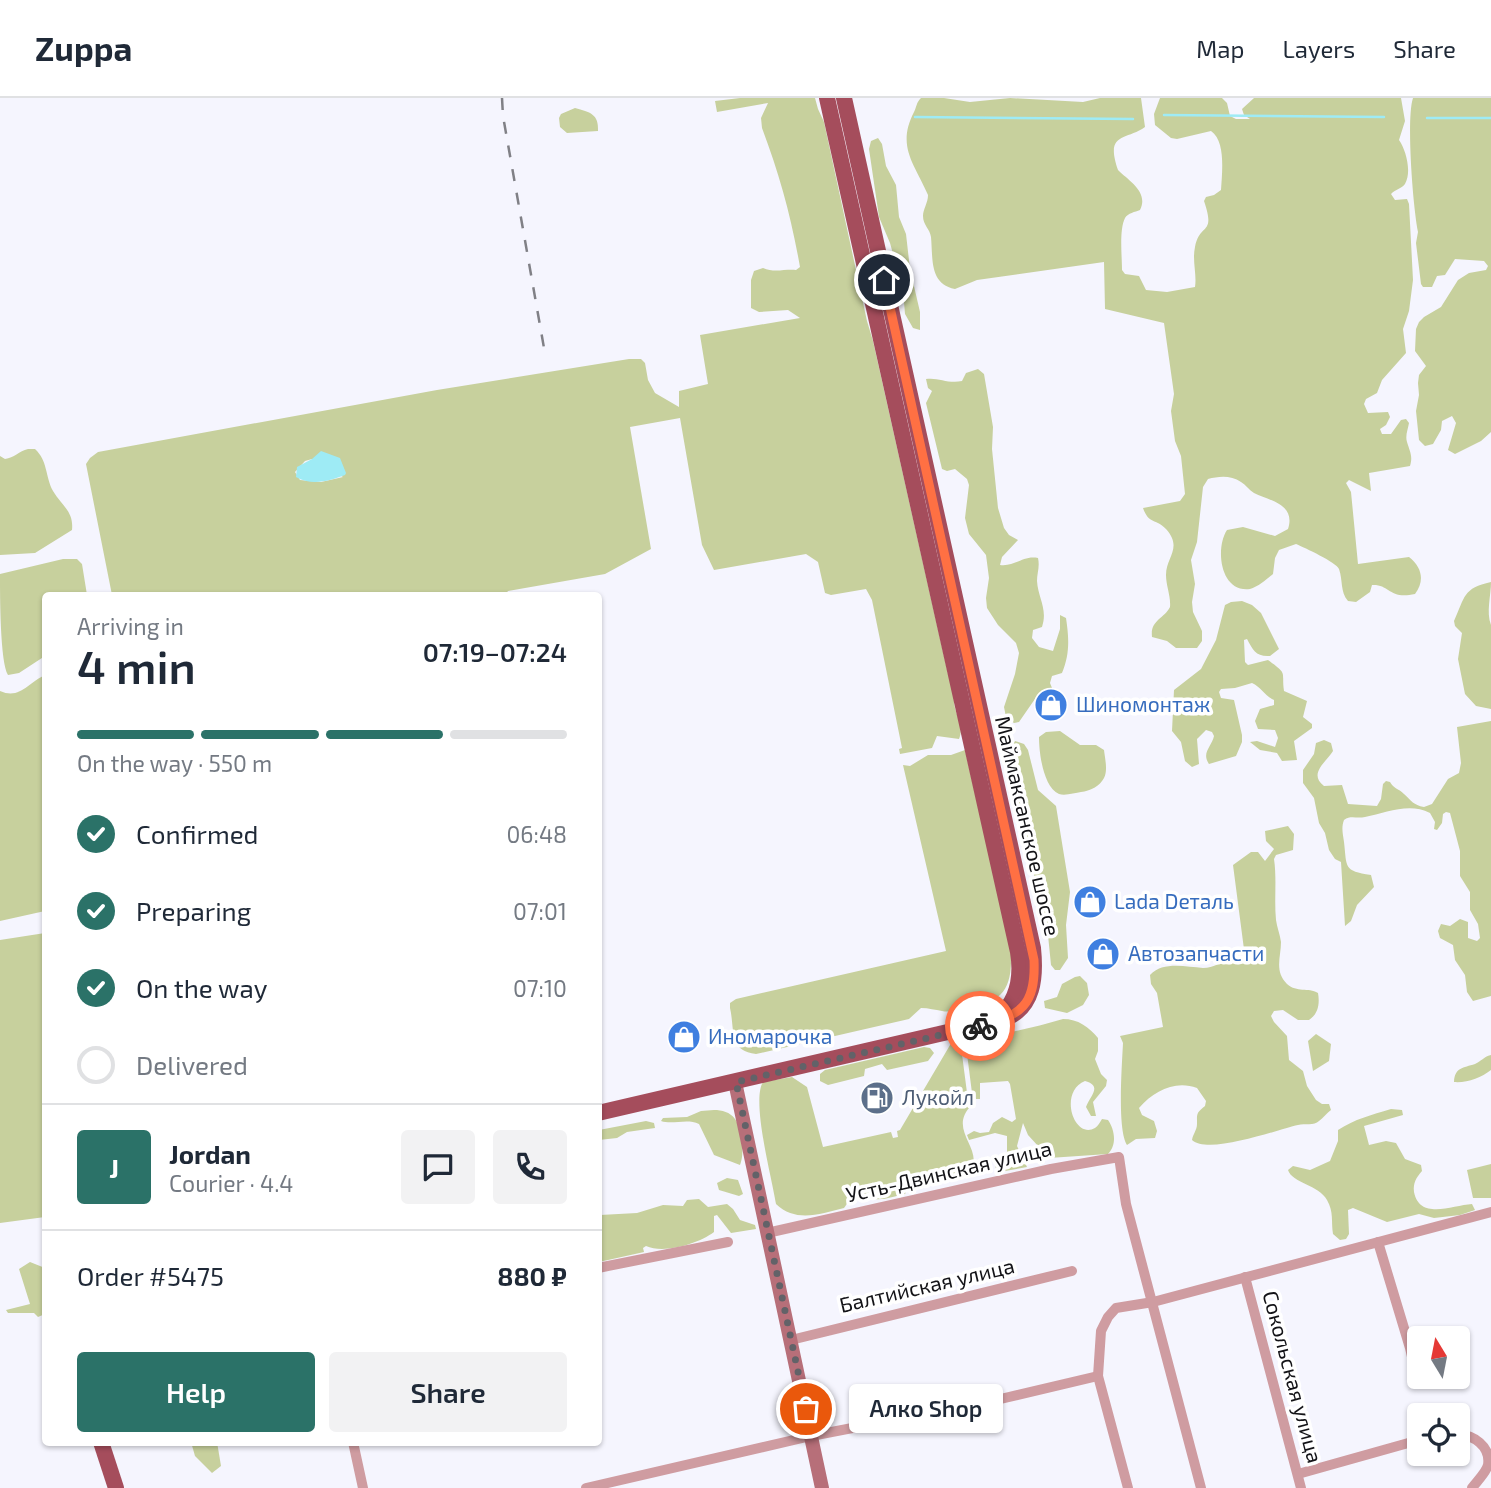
<!DOCTYPE html>
<html lang="en">
<head>
<meta charset="utf-8">
<style>
	body { margin:0; font-family:"Exo 2",sans-serif; background:#f2f2f3; color:#1f2937; height:100vh; display:flex; flex-direction:column; font-size:26px; white-space:nowrap }
	* { box-sizing:border-box; margin:0 }
	p { font-size:23px; color:#747a83 }
	.icon { flex:none; width:38px; height:38px; fill:none; stroke:currentColor; stroke-width:2; stroke-linecap:round; stroke-linejoin:round }
	.map { position:relative; flex:1; overflow:hidden }
	.drawer { position:absolute; left:42px; top:494px; width:560px; height:854px; display:flex; flex-direction:column; background:#fff; border-radius:7px; box-shadow:0 2px 5px #0004 }
	.drawer>* { flex:none }
	.needle { width:46px; rotate:350deg }
	.buttons { position:absolute; left:1407px; top:1228px; display:grid; gap:14px }
	.buttons a { display:grid; place-items:center; width:63px; height:63px; border-radius:7px; background:#fff; box-shadow:0 2px 5px #0004; font-size:35px }
	.pin { position:absolute; display:grid; place-items:center; width:60px; height:60px; color:#fff; margin:-30px; border:4px solid #fff; border-radius:50%; box-shadow:0 2px 7px #0007 }
	.courier { position:absolute; display:grid; place-items:center; width:70px; height:70px; margin:-35px; border:5px solid #ff7043; border-radius:50%; background:#fff; color:#222; box-shadow:0 2px 9px #0007 }
	.bubble { position:absolute; height:49px; border-radius:7px; background:#fff; box-shadow:0 2px 5px #0004; font-size:23px; font-weight:600; line-height:49px; text-align:center }
	.head em { font-style:normal; font-weight:600 }
	.head div { display:flex; flex-direction:column-reverse }
	.head { display:flex; align-items:center; justify-content:space-between; height:119px; padding:0 35px }
	h1 { font-size:46px; font-weight:600; line-height:52px }
	.bar { display:grid; grid-template-columns:repeat(4,1fr); gap:10px 7px; align-content:center; height:84px; padding:0 35px }
	.bar i { height:9px; border-radius:5px; background:#e0e1e3 }
	.bar .selected { background:#2b7268 }
	.bar p { grid-column:span 4 }
	.line { display:flex; align-items:center; gap:18px; padding:0 35px; border-top:2px solid #e0e1e3 }
	.line div { flex:1 }
	.round { display:grid; place-items:center; flex:none; width:74px; height:74px; border-radius:7px; background:#f2f2f3 }
	ol { padding:0 35px; list-style:none }
	li { display:flex; align-items:center; gap:21px; height:77px }
	li p { margin-inline-start:auto }
	li .icon { padding:7px; border-radius:50%; background:#2b7268; color:#fff; stroke-width:4 }
	li:last-child { color:#747a83 }
	li i { width:38px; height:38px; border:4px solid #e0e1e3; border-radius:50% }
	.primary-button { display:flex; gap:14px; margin-top:auto; padding:14px 35px }
	.primary-button a { flex:1; height:80px; border-radius:7px; background:#2b7268; color:#fff; font-size:28px; font-weight:600; line-height:80px; text-align:center }
	.primary-button a+a { background:#f2f2f3; color:#1f2937 }
	header { display:flex; align-items:center; gap:42px; box-sizing:border-box; height:98px; padding:0 35px; background:#fff; border-bottom:2px solid #e0e1e3 }
	header strong { font-size:33px }
	nav { display:flex; gap:38px; margin-inline-start:auto; font-size:24px }
	.map>svg:first-child { display:block }
	.green { fill:#c7d09d; fill-rule:evenodd }
	.water { fill:#9eebf5 }
	.lines { fill:none; stroke-linecap:round; stroke-linejoin:round }
	.stream { stroke:#9eebf5; stroke-width:2.5 }
	.minor { stroke:#cf9ca1; stroke-width:10 }
	.secondary { stroke:#b76f79; stroke-width:14 }
	.primary { stroke:#a54d5c; stroke-width:16 }
	.rail { stroke:#808086; stroke-width:2.5; stroke-dasharray:12 12; stroke-linecap:butt }
	.done { stroke:#626268; stroke-width:7; stroke-dasharray:0 12.6 }
	.route { stroke:#ff7043; stroke-width:9 }
	.labels { text-anchor:middle; stroke-width:7; stroke-linejoin:round; paint-order:stroke }
	.shop-label { font-size:21px; fill:#366cbe; stroke:#fff; text-anchor:start }
	.street-label { font-size:21px; fill:#131317; stroke:#fff }
	.service-label { font-size:21px; fill:#4e5e75; stroke:#fff; text-anchor:start }
</style>
</head>
<body>
<header>
<strong>Zuppa</strong>
<nav><a>Map</a><a>Layers</a><a>Share</a></nav>
</header>
<div class="map">
<svg width="1491" height="1390" viewBox="0 0 1491 1390">
	<rect width="100%" height="100%" fill="#f5f5fe"/>
	<g class="green">
		<path d="M740,0h75l3,11 6,13 43,199 6,20 75,333c5,11 5,16 6,27 0,13 11,23 5,38l-22,-3 -5,12 -32,6 -1,-5 3,-1 -30,-148 -6,-11 -35,6 -6,-2 -7,-31 -12,-8 -92,16 -12,-25 -22,-127 -50,9 21,122 -46,25 -97,17 -3,4h-393l-26,-131 4,-6 8,-6 339,-62 192,-31h12l4,4 3,17 7,13 24,14v-16l29,-7 -8,-49 100,-17 -12,-8 -29,2 -8,-4v-28l3,-9 9,-3c11,5 21,1 33,2l4,-3c-9,-51 -20,-91 -38,-139l-1,-10 7,-15 -51,9 -2,-11zM312,361l31,18 -22,5 -21,-2 -5,-8 10,-11z"/>
		<path d="M921,0h23l26,4 40,-4 73,4 17,-4h41l4,29c-20,14 -40,5 -27,43 11,11 31,22 22,40 -5,2 -12,3 -15,8 -6,12 -3,38 -3,52l3,4 14,2 7,14 21,2 28,-5c2,-13 -3,-26 0,-40 5,-25 21,-11 9,-46l2,-4 8,-2 7,-5c1,-17 5,-49 -10,-59l-34,8 -6,-1 -16,-13 -1,-11 6,-16h62l5,5 3,13 6,3h14l-6,-4 -2,-6 12,-11h147l4,23 -6,19c7,10 13,32 6,44 -4,5 -9,5 -14,10l4,6 12,-1 2,5 4,76 -4,31 -6,18 3,24 -24,27 -5,13 -11,6 -2,5 4,9 20,-1 2,5 -4,8 -6,4 2,5h9l10,-14 5,-1 3,4c-1,6 -4,13 -2,19 3,10 6,14 3,24l-41,7 2,18 -22,-11 -3,3 5,9 7,72 51,-7c13,10 16,24 6,37 -26,6 -25,-10 -43,-9l-2,7 -14,10 -8,-1c-8,-9 -5,-21 -9,-32 -3,-7 -34,-21 -43,-25l-17,6 -4,8 -2,16c-6,5 -15,13 -23,15 -30,4 -35,-41 -23,-59l16,-3 32,9 13,-7c8,-25 -18,-28 -34,-36 -5,-3 -8,-8 -13,-11 -10,-7 -22,-6 -33,-3l-5,8 -6,55 -6,18 4,24 -3,18 1,10 9,19v10l-5,7h-21l-9,-7 -15,-4c-2,-17 12,-18 18,-30 1,-11 -4,-21 -4,-32 0,-18 17,-27 0,-46 -10,-11 -17,-4 -23,-21l37,-7 5,-7 -4,-38 -6,-15 -4,-30 3,-17 -10,-71 -59,-14 -1,-47 -127,18 -22,9c-26,-5 -22,-31 -24,-52 -1,-8 -8,-12 -8,-21 0,-7 5,-13 5,-21 -13,-31 -32,-48 -14,-83 3,-6 2,-9 7,-14z"/>
		<path d="M1413,0h78v334l-10,9 -26,13 -7,-4 8,-27 -4,-7 -10,5 -1,9 -8,14 -8,2 -6,-6 -3,-29 3,-16 -1,-12 1,-8 7,-9 -11,-15 1,-22 3,-7 5,-5 17,-10 17,-27 11,-7 17,-3 2,-4 -4,-5 -29,-2 -10,16 -8,1 -5,11h-9l-2,-3 -5,-41 2,-11c-5,-25 -12,-113 -5,-134z"/>
		<path d="M575,10c15,4 24,6 23,23l-31,2 -7,-6 -1,-9 2,-4z"/>
		<polygon points="878,40 882,46 886,68 896,87 899,119 906,136 910,171 920,214 920,232 913,230 905,216 903,192 890,145 879,119 869,51 871,43"/>
		<path d="M978,271l6,5 9,53 -1,22 6,59 6,20 5,7 9,5 -16,17 -2,8c15,2 23,-10 38,-7 2,9 -1,15 -1,23 1,17 11,28 5,46l-9,3 -1,8 7,9 14,4 7,-22v-14l6,3c3,20 4,36 -4,55l-10,3 -2,7 2,5 -15,8 -18,26 -5,1 -8,-6 -2,-10 11,-33 4,-21 -3,-10 -18,-18 -11,-17 -1,-10 3,-20 -3,-23 -17,-21 -4,-16 4,-33 -2,-6 -12,-10 -8,2 -5,-2 -16,-66 6,-12 -4,-3 -2,-9c12,-2 22,5 36,2l4,-8z"/>
		<path d="M28,351h7c13,12 10,27 18,42 8,14 21,20 19,39l-37,23 -35,2v-99l5,3c9,-1 14,-8 23,-10z"/>
		<path d="M63,461h14l5,5 5,31h-41l-1,61 -26,17 -11,2c-8,-13 -8,-80 -8,-101z"/>
		<path d="M1491,484c0,14 -5,30 0,43v84l-15,-3 -11,-12 -7,-35 4,-26 -7,-7 -1,-5c11,-24 9,-33 37,-39z"/>
		<path d="M1242,503l10,4 9,8 18,36 -9,7c-14,1 -17,-6 -23,-17l-3,1 1,22 3,3 20,-5c21,15 13,11 16,31l23,10 -4,16 9,7v4l-18,13 3,19 -15,1 -5,-8 -17,-3 -10,-8 7,-1 18,6 3,-9 -3,-8 -17,-1 -3,-8 5,-12 14,-4v-5c-9,-4 -13,-13 -22,-17l-17,5 -14,1 -2,3 2,6 13,2 8,35v7l-6,14 -27,8c-8,-11 3,-18 5,-28l-2,-4 -6,-2 -9,9 2,25 -7,3 -7,-6 -4,-19 -9,-11 2,-41 27,-21 15,-29 9,-35 6,-3z"/>
		<path d="M45,577v236l-45,10v-230c20,9 29,-9 45,-16z"/>
		<path d="M1491,623v275l-18,5 -6,-9 -2,-17 -10,-15 -2,-15 -13,-7 -2,-7 3,-7 9,2 10,-7 8,3v16l9,3 3,-3 -2,-14 -8,-14v-18l-10,-16v-25l-10,-38 -4,-1 -3,2 -1,9 -5,7 -3,-1 1,-7 -5,-9c-21,-11 -44,0 -65,4 -9,2 -14,-2 -21,3 -3,8 -1,14 0,22 3,25 -1,29 27,33l3,12 -17,18 -6,16 -6,5 -4,-64 -6,-3 -6,-9 -4,-17 -6,-10 -5,-25 -11,-15v-13l11,-16 2,-11 8,-3 7,3 2,8c-7,11 -25,23 -9,35l18,-1 6,19 29,2 4,-7 2,-15 3,-3 4,1c4,7 8,6 14,12 8,7 9,11 20,13l8,-3 16,-25 11,-6 2,-10 -4,-36z"/>
		<path d="M1060,633l20,14h16l8,5c1,9 4,20 0,28 -4,8 -14,13 -23,14 -6,1 -16,4 -22,2 -16,-7 -20,-42 -20,-57l7,-5z"/>
		<polygon points="1015,643 1024,646 1028,652 1038,692 1056,708 1070,794 1066,827 1068,860 1060,872 1055,872 1051,867 1048,837 1009,671 1009,651"/>
		<path d="M965,652l46,201c1,35 -5,50 -42,57 -8,1 -19,5 -27,3 -7,-1 -13,-3 -21,-3l-12,11 -153,35c-28,-3 -21,-25 -26,-46v-5l6,-4 210,-48 -43,-186 7,1 18,-11h23z"/>
		<path d="M1288,728l6,8 -1,16 -17,5 -2,4c3,20 0,41 2,61 1,7 4,15 5,22 0,15 -7,29 6,42 10,9 21,3 31,9 2,11 0,21 -9,27h-11l-15,-10 -9,1 -3,5 3,6 13,14 2,24 14,11 4,15 9,14 6,4h7l2,6c-4,3 -8,8 -12,11 -5,5 -14,2 -21,4 -22,5 -89,30 -106,15 1,-6 5,-10 5,-16 0,-10 -1,-11 8,-18l1,-5 -9,-13c-22,-8 -43,3 -58,20l3,7 12,6 3,10 -2,7 -19,1 -9,6c-10,-15 -5,-80 -4,-102l-3,-7 43,-9 -6,-34 -6,-9 -1,-9c13,-14 36,-8 53,-7 11,0 17,-6 26,-9 5,-2 11,-1 16,-2l-12,-92 18,-13h7l7,9 9,-12 -8,-8 -1,-10z"/>
		<polygon points="45,835 45,1119 0,1125 0,842"/>
		<polygon points="1080,878 1087,885 1089,897 1083,907 1067,915 1045,910 1044,903 1057,899 1062,886 1075,879"/>
		<path d="M1063,921c15,0 26,8 35,19v13l-3,8 6,15 6,6 -1,6 -13,16 3,14h-5l-5,-9c4,-11 17,-21 -1,-26 -27,11 -11,59 10,47 3,-2 5,-6 7,-9l6,1c7,10 9,25 0,34l-59,4 -21,-23 -5,-12 -6,23 10,21 -22,4 -9,-1 -1,-7 12,-11v-16l-12,-3 -26,7 -2,-5 7,-4 6,2 9,-1 4,-9 9,-6 10,5 4,-3 -6,-35 -2,-3 -28,2v16h-4l-4,-6 -6,-47 8,-5c29,-8 60,-13 89,-22z"/>
		<polygon points="1316,936 1331,946 1329,963 1313,973 1308,943"/>
		<path d="M960,941l9,69c-20,24 16,41 1,65 -21,12 -40,7 -61,13l-4,8c-16,3 -33,12 -43,-4 -11,1 -12,11 -18,18 -24,6 -48,15 -68,-4 -4,-26 -25,-103 -13,-122l29,-5 15,10 16,60 68,-15 2,6 5,-1 -1,-6 3,-1 53,-90z"/>
		<polygon points="924,949 930,950 934,955 928,963 887,972 882,966 865,971 864,978 828,987 820,983 820,976 825,972"/>
		<path d="M1491,957v15c-10,8 -24,13 -37,12 1,-15 9,-14 21,-18 7,-3 8,-7 16,-9z"/>
		<path d="M1391,1011l11,1 1,5 -39,11 5,19 17,-4 10,2 9,16 16,6 1,6c-6,7 -9,12 -8,21 6,29 39,13 58,12l3,6 -15,5 -26,3 -15,-4 -32,8 -34,-14 -5,2 1,24 -3,5 -6,1 -7,-6c-2,-12 1,-22 -6,-34 -8,-15 -35,-17 -39,-30l5,-4 17,4 20,-9 8,-20v-11c17,-11 33,-15 53,-21z"/>
		<path d="M714,1012c8,0 16,2 21,9 7,10 10,35 5,46l-26,-10 -15,-31c-12,-6 -26,1 -38,-3l2,-3 24,-1 14,-6z"/>
		<polygon points="646,1023 654,1025 655,1030 627,1034 617,1040 599,1042 599,1032"/>
		<polygon points="1491,1066 1491,1100 1473,1100 1467,1072"/>
		<polygon points="727,1080 738,1082 743,1096 739,1098 719,1092 717,1085"/>
		<path d="M699,1101l9,8 19,-3 6,5 7,11 15,5 1,4 -25,4 -14,-18 -3,1v16c-16,12 -50,22 -68,14l-3,2 1,4 -45,10 -1,-45 2,-2 37,-2 26,-8 20,1 4,-6z"/>
		<polygon points="30,1164 45,1170 45,1216 38,1219 34,1215 8,1215 6,1212 30,1206 19,1171"/>
		<polygon points="191,1344 217,1344 221,1368 212,1375 195,1358"/>
	</g>
	<path class="water" d="M321,353l19,7 6,15 -1,2c-15,6 -34,11 -49,2l1,-10 15,-8z"/>
	<g class="lines">
		<g class="stream">
			<polyline points="1164,17 1384,19"/>
			<polyline points="915,19 1133,21"/>
			<polyline points="1427,20 1491,20"/>
		</g>
		<g class="minor">
			<polyline points="767,1135 1051,1071 1119,1059 1126,1106 1201,1390"/>
			<polyline points="1378,1144 1410,1250 1418,1285"/>
			<polyline points="598,1170 728,1144"/>
			<polyline points="1245,1179 1301,1390"/>
			<polyline points="791,1242 1072,1173"/>
			<path d="M1458,1336c15,1 33,12 30,31 -2,8 -11,16 -16,23"/>
			<polyline points="353,1344 363,1390"/>
			<polyline points="1298,1376 1419,1342"/>
			<polyline points="586,1390 811,1338 992,1303 1098,1278"/>
			<polyline points="1128,1390 1098,1278 1101,1233 1108,1219 1116,1210 1153,1204 1491,1114"/>
		</g>
		<polyline class="secondary" points="735,984 822,1390"/>
		<g class="primary">
			<path d="M827,0l191,854c4,25 0,49 -20,66"/>
			<path d="M598,1015l406,-94c30,-11 32,-42 29,-71l-189,-850"/>
			<polyline points="101,1344 116,1390"/>
		</g>
		<polyline class="rail" points="502,0 503,18 544,250"/>
	</g>
	<g class="lines">
		<polyline class="done" points="806,1311 736,984 980,928"/>
		<path class="route" d="M884,182l150,680c2,46 -13,55 -54,66"/>
	</g>
	<defs>
		<symbol id="shop-disc" viewBox="-11 -11 22 22"><circle r="9.5" fill="#3f7fe0" stroke="#fff"/><path d="M-5-2.5h2.3a2.7 3.5 0 0 1 5.4 0H5L5.5 6h-11ZM-1.5-2.5h3a1.5 2.3 0 0 0-3 0Z" fill="#fff"/></symbol>
		<symbol id="fuel-disc" viewBox="-11 -11 22 22"><circle r="9.5" fill="#5c6f8a" stroke="#fff"/><path d="M-5.5-6h7V0h2V4h1.3V-2.5L3-4.5l.8-.8L6-3V5H2.5V1h-1V6h-7ZM-4.2-4.7v3.2H.2V-4.7Z" fill="#fff"/></symbol>
	</defs>
	<g fill-rule="evenodd">
		<use href="#shop-disc" x="1032" y="588" width="38" height="38"/>
		<use href="#shop-disc" x="1071" y="785" width="38" height="38"/>
		<use href="#shop-disc" x="1084" y="837" width="38" height="38"/>
		<use href="#shop-disc" x="665" y="920" width="38" height="38"/>
		<use href="#fuel-disc" x="858" y="981" width="38" height="38"/>
	</g>
	<g class="labels">
		<g class="shop-label">
			<text x="1076" y="614">Шиномонтаж</text>
			<text x="1114" y="811">Lada Dеталь</text>
			<text x="1128" y="863">Автозапчасти</text>
			<text x="708" y="946">Иномарочка</text>
		</g>
		<g class="street-label">
			<text transform="translate(1027 728) rotate(77)" y="7">Маймаксанское шоссе</text>
			<text transform="translate(949 1074) rotate(-13)" y="7">Усть-Двинская улица</text>
			<text transform="translate(927 1188) rotate(-13)" y="7">Балтийская улица</text>
			<text transform="translate(1292 1279) rotate(75)" y="7">Сокольская улица</text>
		</g>
		<g class="service-label">
			<text x="902" y="1007">Лукойл</text>
		</g>
	</g>
</svg>
<div class="buttons">
<a><svg class="needle" viewBox="-14 -14 28 28"><path d="M0-13l5 13h-10z" fill="#e53935"/><path d="M0 13l5-13h-10z" fill="#747a83"/></svg></a>
<a><svg class="icon" aria-label="locate" viewBox="0 0 24 24"><circle cx="12" cy="12" r="6"/><path d="M12 2v4M12 18v4M2 12h4M18 12h4"/></svg></a>
</div>
<div class="pin" style="left:806px;top:1311px;background:#ea580c"><svg class="icon" aria-label="bag" viewBox="0 0 24 24"><path d="M5 8h14l-1 12H6zM9 8a3 3 0 0 1 6 0"/></svg></div>
<div class="pin" style="left:884px;top:182px;background:#1f2937"><svg class="icon" aria-label="home" viewBox="0 0 24 24"><path d="M3 11l9-7 9 7M6 9v11h12V9"/></svg></div>
<div class="courier" style="left:980px;top:928px"><svg class="icon" aria-label="bike" viewBox="0 0 24 24"><circle cx="6" cy="16" r="4"/><circle cx="18" cy="16" r="4"/><path d="M6 16l4-8h5l3 8M10 8l3 8H6M13 5h3"/></svg></div>
<div class="bubble" style="left:849px;top:1286px;width:154px">Алко Shop</div>
<section class="drawer">
<div class="head"><div><h1>4 min</h1><p>Arriving in</p></div><em>07:19–07:24</em></div>
<div class="bar"><i class="selected"></i><i class="selected"></i><i class="selected"></i><i></i><p>On the way · 550 m</p></div>
<ol>
<li><svg class="icon" aria-label="check" viewBox="0 0 24 24"><path d="M5 12l5 5 9-10"/></svg>Confirmed<p>06:48</p></li>
<li><svg class="icon" aria-label="check" viewBox="0 0 24 24"><path d="M5 12l5 5 9-10"/></svg>Preparing<p>07:01</p></li>
<li><svg class="icon" aria-label="check" viewBox="0 0 24 24"><path d="M5 12l5 5 9-10"/></svg>On the way<p>07:10</p></li>
<li><i></i>Delivered</li>
</ol>
<div class="line" style="height:126px"><b class="round" style="background:#2b7268;color:#fff">J</b><div><b>Jordan</b><p>Courier · 4.4</p></div><a class="round"><svg class="icon" aria-label="chat" viewBox="0 0 24 24"><path d="M4 5h16v11H9l-5 4z"/></svg></a><a class="round"><svg class="icon" aria-label="phone" viewBox="0 0 24 24"><path d="M5 4h4l2 5-3 2q2 4 5 5l2-3 5 2v4C11 20 4 13 5 4z"/></svg></a></div>
<div class="line" style="height:91px"><div>Order #5475</div><b>880 ₽</b></div>
<div class="primary-button"><a>Help</a><a>Share</a></div>
</section>
</div>
</body>
</html>
